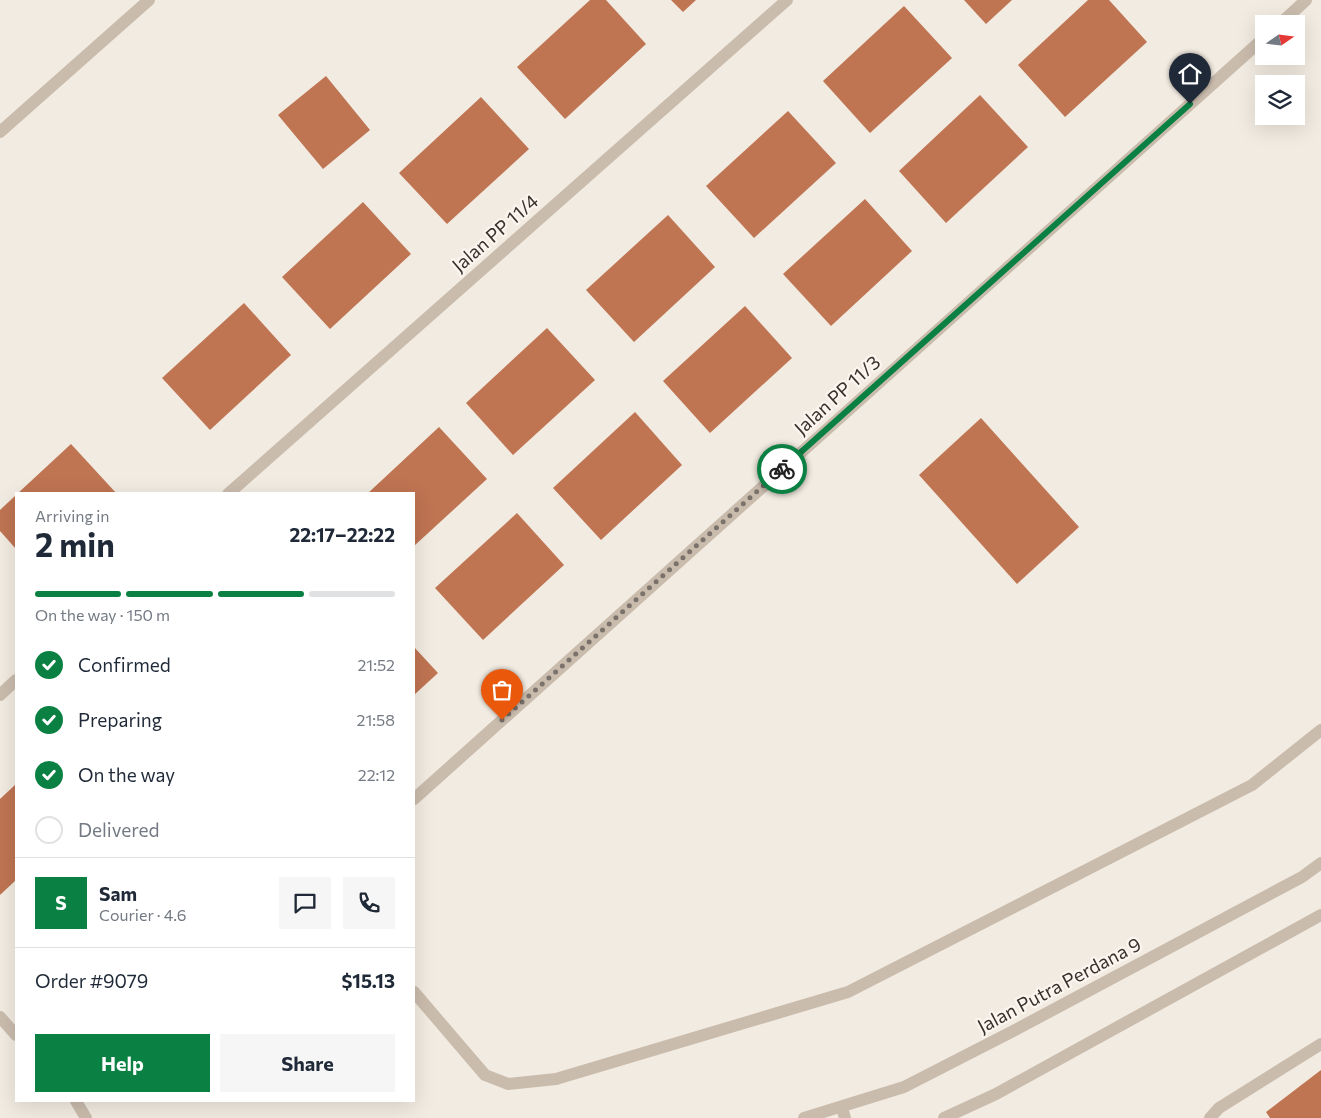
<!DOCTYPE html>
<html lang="en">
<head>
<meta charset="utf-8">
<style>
	body { margin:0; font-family:Commissioner,sans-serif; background:#f6f6f7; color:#1f2937; height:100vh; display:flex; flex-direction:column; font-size:19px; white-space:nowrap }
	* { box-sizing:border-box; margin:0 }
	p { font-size:16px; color:#747a83 }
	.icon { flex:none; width:28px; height:28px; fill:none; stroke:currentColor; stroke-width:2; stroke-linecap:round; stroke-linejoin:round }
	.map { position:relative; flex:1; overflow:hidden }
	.panel { position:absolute; left:15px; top:492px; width:400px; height:610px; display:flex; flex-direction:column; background:#fff; border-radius:0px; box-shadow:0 5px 20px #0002 }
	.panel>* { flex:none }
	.needle { width:32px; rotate:76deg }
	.fabs { position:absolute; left:1255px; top:15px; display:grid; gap:10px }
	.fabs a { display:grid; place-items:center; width:50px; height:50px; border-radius:0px; background:#fff; box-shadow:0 5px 20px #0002; font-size:25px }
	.pin { position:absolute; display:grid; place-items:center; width:42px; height:42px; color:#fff; margin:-51px -21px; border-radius:50% 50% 50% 0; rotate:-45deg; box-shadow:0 0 5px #0007 }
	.pin .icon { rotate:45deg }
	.courier { position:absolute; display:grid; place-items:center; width:50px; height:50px; margin:-25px; border:4px solid #0b8043; border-radius:50%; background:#fff; color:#222; box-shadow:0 1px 6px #0007 }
	.overview em { font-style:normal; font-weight:700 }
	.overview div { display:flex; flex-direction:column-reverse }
	.overview { display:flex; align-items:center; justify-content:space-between; height:85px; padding:0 20px }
	h1 { font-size:32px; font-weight:700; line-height:38px }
	.bar { display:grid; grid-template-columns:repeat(4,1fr); gap:8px 5px; align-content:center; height:60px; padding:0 20px }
	.bar i { height:6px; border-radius:4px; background:#e0e1e3 }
	.bar .on { background:#0b8043 }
	.bar p { grid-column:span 4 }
	.line { display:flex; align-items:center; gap:12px; padding:0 20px; border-top:1px solid #e0e1e3 }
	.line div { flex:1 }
	.round { display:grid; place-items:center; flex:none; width:52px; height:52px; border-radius:0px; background:#f6f6f7 }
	ol { padding:0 20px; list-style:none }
	li { display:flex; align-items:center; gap:15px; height:55px }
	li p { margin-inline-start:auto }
	li .icon { padding:5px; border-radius:50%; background:#0b8043; color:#fff; stroke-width:4 }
	li:last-child { color:#747a83 }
	li i { width:28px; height:28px; border:2px solid #e0e1e3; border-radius:50% }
	.button { display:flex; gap:10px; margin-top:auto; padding:10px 20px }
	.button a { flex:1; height:58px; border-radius:0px; background:#0b8043; color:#fff; font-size:20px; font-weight:700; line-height:58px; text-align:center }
	.button a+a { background:#f6f6f7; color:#1f2937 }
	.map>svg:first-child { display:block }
	.building { fill:#bf7452 }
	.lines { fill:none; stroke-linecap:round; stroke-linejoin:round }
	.minor { stroke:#cabcad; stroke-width:12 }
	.tertiary { stroke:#cabcad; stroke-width:12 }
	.done { stroke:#7a726b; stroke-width:5; stroke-dasharray:0 9 }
	.route { stroke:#0b8043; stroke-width:6 }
	.labels { text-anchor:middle; stroke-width:4.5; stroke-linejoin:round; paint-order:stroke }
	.street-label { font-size:19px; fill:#39312b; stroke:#faf5ee }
</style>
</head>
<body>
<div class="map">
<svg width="1321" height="1118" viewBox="0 0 1321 1118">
	<rect width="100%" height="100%" fill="#f2ebe1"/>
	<g class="building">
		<polygon points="590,0 606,0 646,44 565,119 517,67"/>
		<polygon points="671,0 696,0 683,12"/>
		<polygon points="964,0 1012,0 986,24"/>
		<polygon points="1088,0 1109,0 1147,42 1065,117 1018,65"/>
		<polygon points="904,6 952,58 870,133 823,81"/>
		<polygon points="326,76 370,130 323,169 278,115"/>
		<polygon points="980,95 1028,147 946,223 899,171"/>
		<polygon points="481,97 529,149 447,224 399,173"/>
		<polygon points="788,111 836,163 754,238 706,186"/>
		<polygon points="865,199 912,251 831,326 783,274"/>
		<polygon points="363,202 411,254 330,329 282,277"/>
		<polygon points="668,215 715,267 634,342 586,290"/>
		<polygon points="244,303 291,355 210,430 162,378"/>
		<polygon points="745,306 792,358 710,433 663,381"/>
		<polygon points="547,328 595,380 513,455 466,403"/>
		<polygon points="635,412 682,465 601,540 553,488"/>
		<polygon points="981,418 1079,527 1017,584 919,475"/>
		<polygon points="439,427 487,479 414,546 414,494 367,494"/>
		<polygon points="71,444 117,494 17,494"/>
		<polygon points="16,495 16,549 0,531 0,510"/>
		<polygon points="517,513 564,565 483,640 435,588"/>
		<polygon points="414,647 438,673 414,695"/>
		<polygon points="16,784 16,880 0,895 0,799"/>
		<polygon points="1321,1070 1321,1118 1270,1118 1266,1112"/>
	</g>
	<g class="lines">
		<g class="minor">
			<polyline points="1280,24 1306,0"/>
			<polyline points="0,132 149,0"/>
			<polyline points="228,494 787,0"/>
			<polyline points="0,695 16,680"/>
			<polyline points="414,799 1264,38"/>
			<polyline points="414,992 485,1075 508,1084 556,1079 848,992 1252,785 1321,730"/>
			<polyline points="0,1017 16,1035"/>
			<polyline points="76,1101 86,1118"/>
			<polyline points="842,1108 845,1118"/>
			<polyline points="1210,1118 1219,1108 1321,1044"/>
		</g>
		<g class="tertiary">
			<polyline points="804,1118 904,1087 1017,1029 1302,877 1321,863"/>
			<polyline points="944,1118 996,1094 1321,915"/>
		</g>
	</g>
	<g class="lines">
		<polyline class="done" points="502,720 782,469"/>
		<polyline class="route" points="782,469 1190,104"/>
	</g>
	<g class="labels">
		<g class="street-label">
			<text transform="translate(495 233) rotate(-41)" y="7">Jalan PP 11/4</text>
			<text transform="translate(837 395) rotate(-42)" y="7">Jalan PP 11/3</text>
			<text transform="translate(1059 985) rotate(-28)" y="7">Jalan Putra Perdana 9</text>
		</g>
	</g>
</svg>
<div class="fabs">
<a><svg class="needle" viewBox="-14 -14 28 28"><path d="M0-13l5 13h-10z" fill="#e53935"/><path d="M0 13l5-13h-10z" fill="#747a83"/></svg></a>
<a><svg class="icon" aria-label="layers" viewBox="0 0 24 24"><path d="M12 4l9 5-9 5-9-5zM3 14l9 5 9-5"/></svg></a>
</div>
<div class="pin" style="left:502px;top:720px;background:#ea580c"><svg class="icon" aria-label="bag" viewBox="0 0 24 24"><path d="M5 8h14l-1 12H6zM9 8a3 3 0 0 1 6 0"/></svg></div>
<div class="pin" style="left:1190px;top:104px;background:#1f2937"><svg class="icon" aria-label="home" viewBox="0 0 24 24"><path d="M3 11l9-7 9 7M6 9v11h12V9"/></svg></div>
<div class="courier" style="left:782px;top:469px"><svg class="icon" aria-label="bike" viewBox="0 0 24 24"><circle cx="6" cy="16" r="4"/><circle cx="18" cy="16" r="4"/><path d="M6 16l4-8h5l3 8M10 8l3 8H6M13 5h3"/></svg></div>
<section class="panel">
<div class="overview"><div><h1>2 min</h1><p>Arriving in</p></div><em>22:17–22:22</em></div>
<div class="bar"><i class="on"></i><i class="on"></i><i class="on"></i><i></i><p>On the way · 150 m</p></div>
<ol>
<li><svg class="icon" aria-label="check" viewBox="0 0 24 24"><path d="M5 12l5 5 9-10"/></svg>Confirmed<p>21:52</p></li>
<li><svg class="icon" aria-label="check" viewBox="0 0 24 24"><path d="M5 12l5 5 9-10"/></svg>Preparing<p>21:58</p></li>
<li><svg class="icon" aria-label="check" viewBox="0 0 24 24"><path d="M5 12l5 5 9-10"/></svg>On the way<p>22:12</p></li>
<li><i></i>Delivered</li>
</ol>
<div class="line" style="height:90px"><b class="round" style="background:#0b8043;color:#fff">S</b><div><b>Sam</b><p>Courier · 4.6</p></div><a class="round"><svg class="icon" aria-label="chat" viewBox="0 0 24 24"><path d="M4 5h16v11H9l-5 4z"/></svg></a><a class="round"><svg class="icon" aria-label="phone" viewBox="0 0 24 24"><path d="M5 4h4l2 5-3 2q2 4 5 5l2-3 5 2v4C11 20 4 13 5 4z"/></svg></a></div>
<div class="line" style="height:65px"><div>Order #9079</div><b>$15.13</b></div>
<div class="button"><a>Help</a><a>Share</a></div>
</section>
</div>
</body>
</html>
